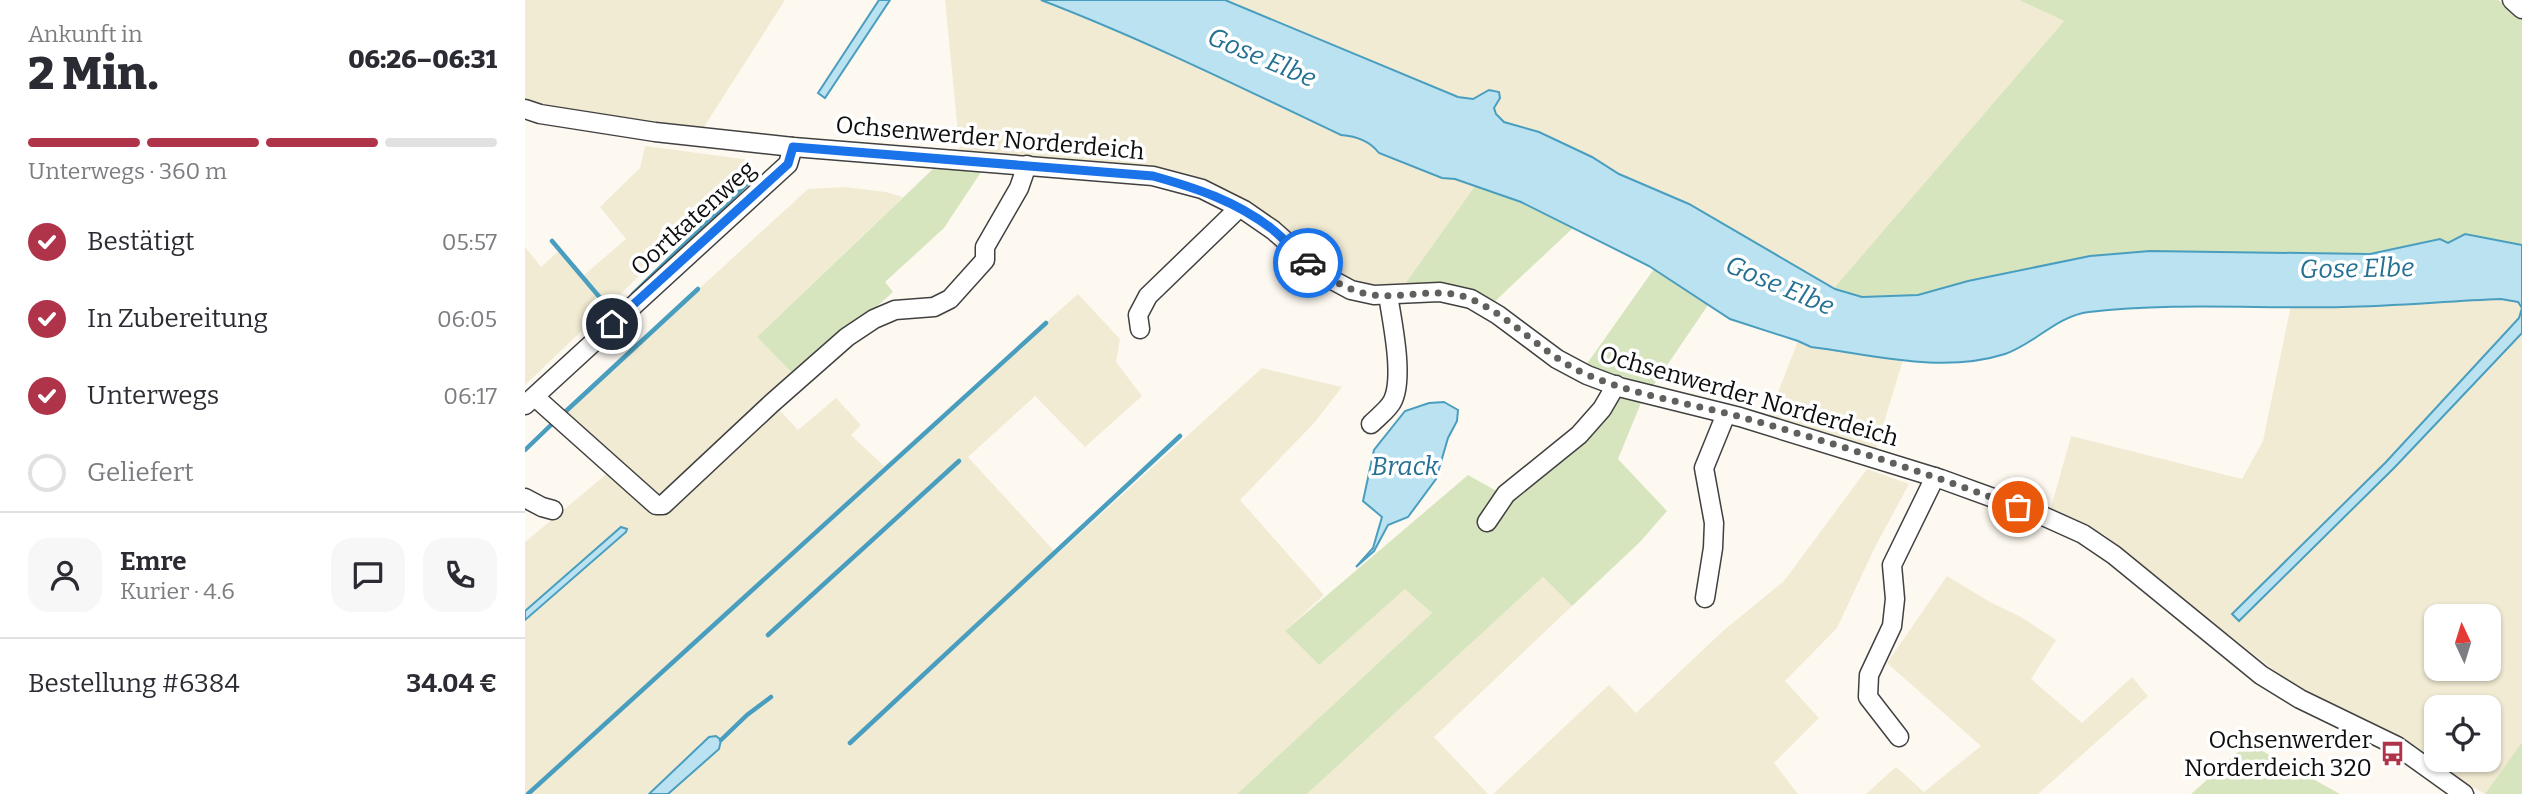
<!DOCTYPE html>
<html lang="de">
<head>
<meta charset="utf-8">
<style>
	body { margin:0; font-family:Bitter,serif; background:#f7f7f7; color:#2b2b33; height:100vh; display:flex; flex-direction:column; font-size:26px; white-space:nowrap }
	* { box-sizing:border-box; margin:0 }
	p { font-size:23px; color:#7c7c81 }
	.icon { flex:none; width:38px; height:38px; fill:none; stroke:currentColor; stroke-width:2; stroke-linecap:round; stroke-linejoin:round }
	.map { position:relative; flex:1; overflow:hidden }
	.panel { display:flex; flex-direction:column; background:#fff; width:525px }
	.panel>* { flex:none }
	.needle { width:46px; rotate:356deg }
	.buttons { position:absolute; left:1899px; top:604px; display:grid; gap:14px }
	.buttons a { display:grid; place-items:center; width:77px; height:77px; border-radius:14px; background:#fff; box-shadow:0 2px 5px #0004; font-size:35px }
	.pin { position:absolute; display:grid; place-items:center; width:60px; height:60px; color:#fff; margin:-30px; border:4px solid #fff; border-radius:50%; box-shadow:0 2px 7px #0007 }
	.courier { position:absolute; display:grid; place-items:center; width:70px; height:70px; margin:-35px; border:5px solid #1a73e8; border-radius:50%; background:#fff; color:#222; box-shadow:0 2px 9px #0007 }
	.headline em { font-style:normal; font-weight:800 }
	.headline div { display:flex; flex-direction:column-reverse }
	.headline { display:flex; align-items:center; justify-content:space-between; height:119px; padding:0 28px }
	h1 { font-size:46px; font-weight:800; line-height:52px }
	.bar { display:grid; grid-template-columns:repeat(4,1fr); gap:10px 7px; align-content:center; height:84px; padding:0 28px }
	.bar i { height:9px; border-radius:5px; background:#e1e1e2 }
	.bar .current { background:#b03449 }
	.bar p { grid-column:span 4 }
	.line { display:flex; align-items:center; gap:18px; padding:0 28px; border-top:2px solid #e1e1e2 }
	.line div { flex:1 }
	.round { display:grid; place-items:center; flex:none; width:74px; height:74px; border-radius:21px; background:#f7f7f7 }
	ol { padding:0 28px; list-style:none }
	li { display:flex; align-items:center; gap:21px; height:77px }
	li p { margin-inline-start:auto }
	li .icon { padding:7px; border-radius:50%; background:#b03449; color:#fff; stroke-width:4 }
	li:last-child { color:#7c7c81 }
	li i { width:38px; height:38px; border:4px solid #e1e1e2; border-radius:50% }
	main { display:flex; flex:1; min-height:0 }
	.map>svg:first-child { display:block }
	.farmland { fill:#f1ebd3; fill-rule:evenodd }
	.green { fill:#d7e5be }
	.water { fill:#bbe2f0; stroke:#499ebf; stroke-width:2 }
	.lines { fill:none; stroke-linecap:round; stroke-linejoin:round }
	.stream { stroke:#499ebf; stroke-width:4.5 }
	.minor-casing { stroke:#414141; stroke-width:21 }
	.minor { stroke:#fff; stroke-width:18 }
	.done { stroke:#62605d; stroke-width:7; stroke-dasharray:0 12.6 }
	.route { stroke:#1a73e8; stroke-width:9 }
	.labels { text-anchor:middle; stroke-width:7; stroke-linejoin:round; paint-order:stroke }
	.street-label { font-size:24px; fill:#0e0e0e; stroke:#fff }
	.poi-label { font-size:24px; fill:#0e0e0e; stroke:#fff; text-anchor:end }
	.water-label { font-size:26px; font-style:italic; fill:#247093; stroke:#fff }
</style>
</head>
<body>
<main>
<section class="panel">
<div class="headline"><div><h1>2 Min.</h1><p>Ankunft in</p></div><em>06:26–06:31</em></div>
<div class="bar"><i class="current"></i><i class="current"></i><i class="current"></i><i></i><p>Unterwegs · 360 m</p></div>
<ol>
<li><svg class="icon" aria-label="check" viewBox="0 0 24 24"><path d="M5 12l5 5 9-10"/></svg>Bestätigt<p>05:57</p></li>
<li><svg class="icon" aria-label="check" viewBox="0 0 24 24"><path d="M5 12l5 5 9-10"/></svg>In Zubereitung<p>06:05</p></li>
<li><svg class="icon" aria-label="check" viewBox="0 0 24 24"><path d="M5 12l5 5 9-10"/></svg>Unterwegs<p>06:17</p></li>
<li><i></i>Geliefert</li>
</ol>
<div class="line" style="height:126px"><a class="round"><svg class="icon" aria-label="person" viewBox="0 0 24 24"><circle cx="12" cy="8" r="4"/><path d="M4 21q1-7 8-7t8 7"/></svg></a><div><b>Emre</b><p>Kurier · 4.6</p></div><a class="round"><svg class="icon" aria-label="chat" viewBox="0 0 24 24"><path d="M4 5h16v11H9l-5 4z"/></svg></a><a class="round"><svg class="icon" aria-label="phone" viewBox="0 0 24 24"><path d="M5 4h4l2 5-3 2q2 4 5 5l2-3 5 2v4C11 20 4 13 5 4z"/></svg></a></div>
<div class="line" style="height:91px"><div>Bestellung #6384</div><b>34.04 €</b></div>
</section>
<div class="map">
<svg width="1997" height="794" viewBox="0 0 1997 794">
	<rect width="100%" height="100%" fill="#fdf9f1"/>
	<g class="farmland">
		<polygon points="0,0 260,0 177,130 28,110 0,100"/>
		<polygon points="420,0 516,0 567,19 663,62 816,135 831,136 848,145 854,153 917,178 930,179 950,186 877,288 835,287 778,252 631,170 435,153"/>
		<polygon points="700,0 1494,0 1539,21 1309,288 1164,204 1094,174 1067,157 1014,132 979,122 971,114 969,108 972,104 957,94 948,99 933,97"/>
		<polygon points="120,146 225,160 223,172 0,385 0,247 16,267 35,250 58,276 101,239 75,207 115,168"/>
		<polygon points="320,187 361,192 378,197 232,337 272,378 247,402 273,430 311,398 336,425 326,435 359,466 553,294 595,339 591,362 617,396 560,447 510,396 443,457 532,554 737,368 817,387 790,422 715,500 799,595 760,631 794,665 880,588 907,613 712,794 0,794 0,542 84,472 32,419 283,189"/>
		<path d="M1976,299l17,3 4,6v434l-37,52 -21,-12 -60,-44 -106,-49 -125,-98 -68,-56 -54,-27 20,-72 171,43 21,-38 28,-136zM1911,616h53v52h-53zM1911,707h53v53h-53z"/>
		<polygon points="1273,341 1286,347 1378,360 1351,449 1244,415"/>
		<polygon points="1342,469 1384,484 1349,549 1312,628 1260,681 1294,718 1249,763 1273,794 968,794 1084,685 1111,713 1199,630 1259,581"/>
		<polygon points="1422,576 1465,602 1496,617 1531,640 1506,679 1557,723 1607,677 1623,696 1513,794 1341,794 1371,767 1399,792 1456,746 1362,663"/>
		<polygon points="1018,577 1047,606 909,737 963,794 782,794"/>
	</g>
	<g class="green">
		<polygon points="1494,0 1973,0 1997,16 1997,245 1940,234 1923,243 1915,239 1845,254 1625,251 1564,256 1443,281 1393,295 1337,297 1309,288 1539,21"/>
		<polygon points="409,168 458,169 419,228 360,282 368,292 272,378 232,337"/>
		<polygon points="950,186 996,202 1048,228 967,304 944,288 877,288"/>
		<polygon points="1129,269 1183,305 1128,386 1061,365"/>
		<polygon points="1087,393 1118,398 1093,459 1142,511 1115,542 1047,606 1018,577 782,794 712,794 907,613 880,589 794,665 760,631 943,475 986,499"/>
		<polygon points="1997,742 1997,794 1960,794"/>
		<polygon points="1723,743 1815,794 1666,794"/>
	</g>
	<g class="water">
		<polygon points="354,0 365,0 300,98 293,93"/>
		<path d="M516,0h184l233,97 15,2 16,-9 10,2 1,6 -6,10 2,6 8,8 35,10 53,25 27,17 70,30 146,85 27,8 56,-2 50,-14 122,-25 60,-5 220,3 70,-15 8,4 17,-9 57,11v88l-127,134 -156,154 -7,-7 154,-152 133,-144 3,-10 -4,-6 -17,-3c-53,2 -105,7 -158,8 -86,2 -168,-5 -254,5 -33,4 -54,32 -84,42 -63,20 -131,1 -194,-7l-13,-6 -68,-22 -81,-53 -128,-64 -66,-23 -13,-1 -63,-25c-10,-13 -23,-17 -38,-18 -99,-47 -198,-96 -300,-135z"/>
		<polygon points="919,402 933,410 932,421 923,438 911,479 883,517 863,525 849,551 831,567 848,548 857,517 838,501 849,450 880,411 904,403"/>
		<polygon points="96,527 102,529 101,532 0,620 0,611"/>
		<polygon points="191,736 196,740 194,749 143,794 124,794 184,737"/>
	</g>
	<g class="lines">
		<g class="stream">
			<polyline points="27,241 88,313"/>
			<polyline points="108,294 228,178"/>
			<polyline points="40,412 173,289"/>
			<polyline points="0,450 27,424"/>
			<polyline points="243,635 434,461"/>
			<polyline points="196,740 222,715 246,697"/>
			<polyline points="325,743 655,436"/>
			<polyline points="3,794 521,323"/>
		</g>
		<defs>
			<g id="minor">
				<polyline points="1987,0 1997,9"/>
				<polyline points="0,109 15,114 130,132 268,147 628,176 677,189 719,210 748,230 800,276 826,290 849,295 915,292 946,299 973,315 1032,359 1062,375 1094,387 1215,417 1416,479 1518,516 1558,534 1589,555 1736,675 1775,699 1872,746 1939,794"/>
				<polyline points="615,329 613,315 623,296 714,208"/>
				<polyline points="10,397 122,497 131,505 138,505 247,403 322,337 349,319 370,310 409,307 425,299 460,260 460,247 494,188 502,165"/>
				<polyline points="0,405 263,164 268,147"/>
				<path d="M846,424c7,-7 19,-16 22,-24 11,-24 -1,-79 -5,-105"/>
				<polyline points="0,498 17,507 28,510"/>
				<polyline points="962,522 981,494 1054,435 1077,409 1091,385"/>
				<polyline points="1180,598 1188,548 1189,523 1179,468 1201,414"/>
				<polyline points="1374,737 1343,697 1344,675 1367,626 1370,599 1367,565 1410,477"/>
			</g>
		</defs>
		<use href="#minor" class="minor-casing"/>
		<use href="#minor" class="minor"/>
	</g>
	<g class="lines">
		<path class="done" d="M783,263c19,15 41,29 66,32 32,4 67,-10 99,5 42,19 72,57 115,75 48,21 102,28 153,42 93,26 186,56 277,90"/>
		<path class="route" d="M87,324l176,-160 5,-17 360,29c43,12 83,25 119,53 13,10 23,23 36,34"/>
	</g>
	<defs>
		<symbol id="bus-bare" viewBox="-9 -9 18 18"><path d="M-5-6H5V4H4V6H2V4H-2V6H-4V4H-5ZM-3.5-4V0h7V-4ZM-3.5 1.2v1.5H-2V1.2ZM2 1.2v1.5H3.5V1.2Z" fill="#b03449" stroke="#fff" stroke-width="2.5" paint-order="stroke"/></symbol>
	</defs>
	<g fill-rule="evenodd">
		<use href="#bus-bare" x="1850" y="736" width="35" height="35"/>
	</g>
	<g class="labels">
		<g class="street-label">
			<text transform="translate(465 138) rotate(5)" y="8">Ochsenwerder Norderdeich</text>
			<text transform="translate(168 218) rotate(-42)" y="8">Oortkatenweg</text>
			<text transform="translate(1224 396) rotate(16)" y="8">Ochsenwerder Norderdeich</text>
		</g>
		<g class="poi-label">
			<text x="1847" y="748">Ochsenwerder<tspan x="1847" dy="28">Norderdeich 320</tspan></text>
		</g>
		<g class="water-label">
			<text transform="translate(737 57) rotate(23)" y="9">Gose Elbe</text>
			<text transform="translate(1832 268) rotate(-1)" y="9">Gose Elbe</text>
			<text transform="translate(1255 285) rotate(23)" y="9">Gose Elbe</text>
			<text x="880" y="475">Brack</text>
		</g>
	</g>
</svg>
<div class="buttons">
<a><svg class="needle" viewBox="-14 -14 28 28"><path d="M0-13l5 13h-10z" fill="#e53935"/><path d="M0 13l5-13h-10z" fill="#7c7c81"/></svg></a>
<a><svg class="icon" aria-label="locate" viewBox="0 0 24 24"><circle cx="12" cy="12" r="6"/><path d="M12 2v4M12 18v4M2 12h4M18 12h4"/></svg></a>
</div>
<div class="pin" style="left:1493px;top:507px;background:#ea580c"><svg class="icon" aria-label="bag" viewBox="0 0 24 24"><path d="M5 8h14l-1 12H6zM9 8a3 3 0 0 1 6 0"/></svg></div>
<div class="pin" style="left:87px;top:324px;background:#1f2937"><svg class="icon" aria-label="home" viewBox="0 0 24 24"><path d="M3 11l9-7 9 7M6 9v11h12V9"/></svg></div>
<div class="courier" style="left:783px;top:263px"><svg class="icon" aria-label="car" viewBox="0 0 24 24"><path d="M5 17H2v-5l4-1 3-4h7l3 4 3 1v5h-3M9 17h6M6 11h13"/><circle cx="7" cy="17" r="2"/><circle cx="17" cy="17" r="2"/></svg></div>
</div>
</main>
</body>
</html>
